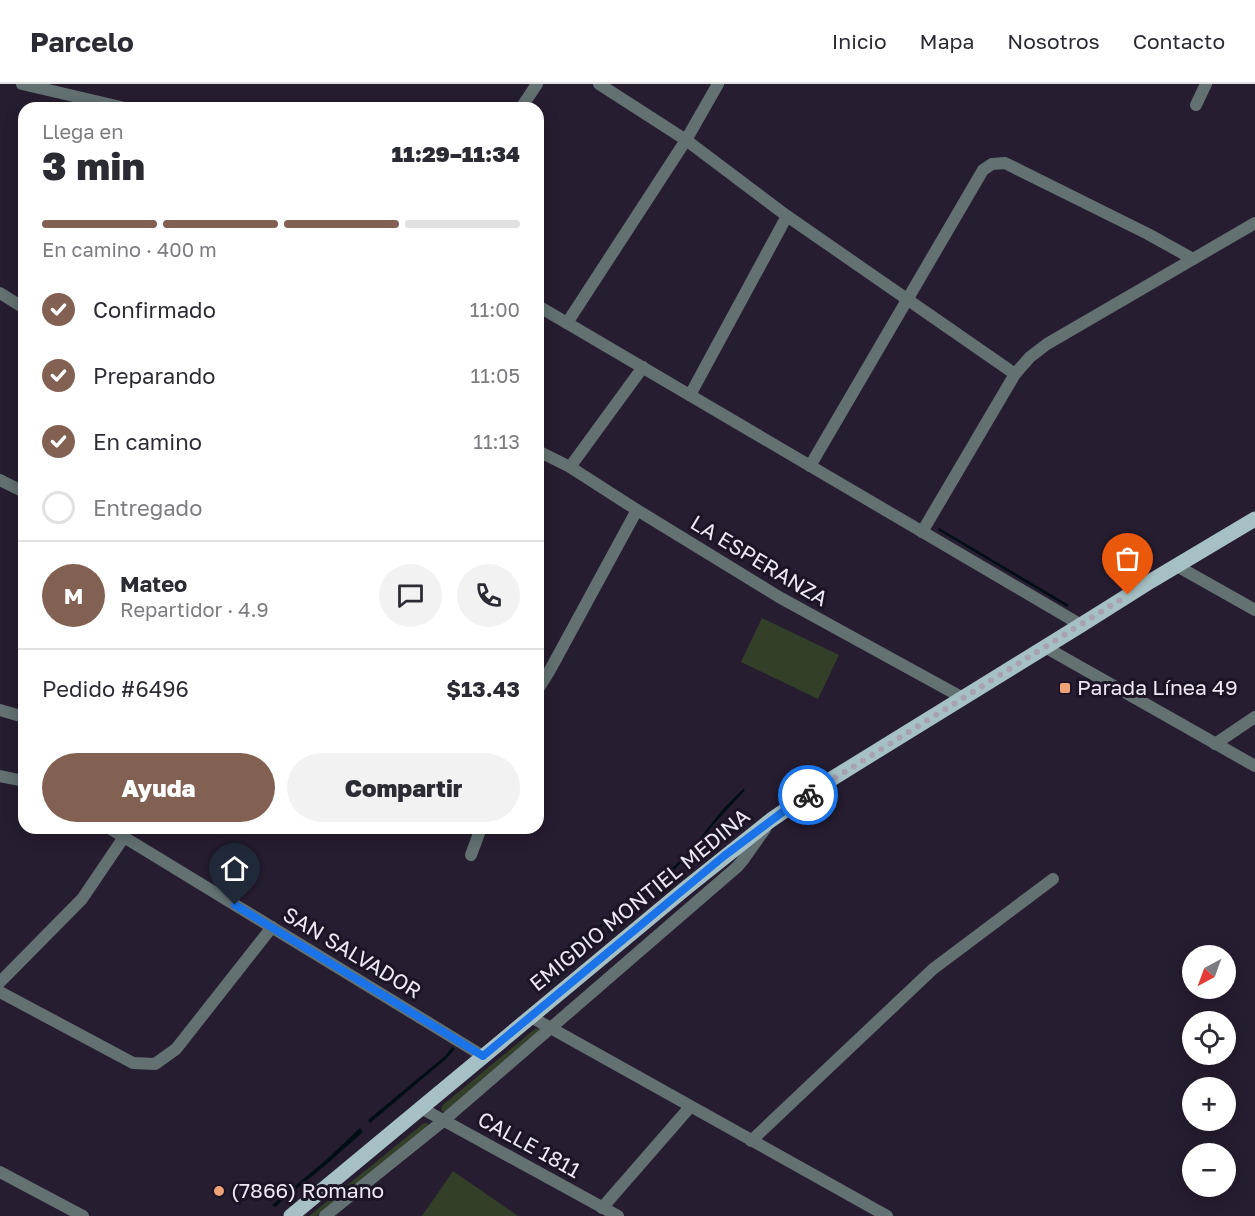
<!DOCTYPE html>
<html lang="es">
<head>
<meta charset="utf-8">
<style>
	body { margin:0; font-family:"Golos Text",sans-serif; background:#f2f2f3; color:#2b2b33; height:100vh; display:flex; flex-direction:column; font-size:22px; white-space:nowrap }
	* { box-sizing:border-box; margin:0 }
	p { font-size:20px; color:#7c7c81 }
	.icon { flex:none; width:33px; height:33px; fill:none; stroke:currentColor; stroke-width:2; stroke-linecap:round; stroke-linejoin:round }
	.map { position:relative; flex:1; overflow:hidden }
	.details { position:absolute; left:18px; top:18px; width:526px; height:732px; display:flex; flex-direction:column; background:#fff; border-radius:18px; box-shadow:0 3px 15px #0003 }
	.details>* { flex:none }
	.needle { width:39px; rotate:221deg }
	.fabs { position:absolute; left:1182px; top:861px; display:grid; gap:12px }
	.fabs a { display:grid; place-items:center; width:54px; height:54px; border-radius:50%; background:#fff; box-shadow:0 3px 15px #0003; font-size:30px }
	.pin { position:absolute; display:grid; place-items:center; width:51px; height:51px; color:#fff; margin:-62px -26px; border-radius:50% 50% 50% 0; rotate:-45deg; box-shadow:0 0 6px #0007 }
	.pin .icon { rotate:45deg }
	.courier { position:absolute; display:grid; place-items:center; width:60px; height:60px; margin:-30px; border:4px solid #1a73e8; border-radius:50%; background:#fff; color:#222; box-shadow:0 2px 8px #0007 }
	.overview em { font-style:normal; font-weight:800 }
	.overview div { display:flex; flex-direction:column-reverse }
	.overview { display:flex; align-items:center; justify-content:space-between; height:102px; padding:0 24px }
	h1 { font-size:39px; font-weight:800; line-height:45px }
	.bar { display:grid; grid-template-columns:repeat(4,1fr); gap:9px 6px; align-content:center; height:72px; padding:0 24px }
	.bar i { height:8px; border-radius:4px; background:#e1e1e2 }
	.bar .on { background:#836152 }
	.bar p { grid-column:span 4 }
	.line { display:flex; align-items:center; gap:15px; padding:0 24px; border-top:2px solid #e1e1e2 }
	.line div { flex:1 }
	.round { display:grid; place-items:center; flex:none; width:63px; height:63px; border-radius:32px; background:#f2f2f3 }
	ol { padding:0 24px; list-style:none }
	li { display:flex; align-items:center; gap:18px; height:66px }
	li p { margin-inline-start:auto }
	li .icon { padding:6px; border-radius:50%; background:#836152; color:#fff; stroke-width:4 }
	li:last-child { color:#7c7c81 }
	li i { width:33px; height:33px; border:3px solid #e1e1e2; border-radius:50% }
	.cta { display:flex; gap:12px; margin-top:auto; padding:12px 24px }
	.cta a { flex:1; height:69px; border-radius:36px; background:#836152; color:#fff; font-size:24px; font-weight:800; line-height:69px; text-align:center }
	.cta a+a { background:#f2f2f3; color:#2b2b33 }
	header { display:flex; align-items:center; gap:36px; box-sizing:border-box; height:84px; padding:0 30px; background:#fff; border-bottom:2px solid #e1e1e2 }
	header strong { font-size:28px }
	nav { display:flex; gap:33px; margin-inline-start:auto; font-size:21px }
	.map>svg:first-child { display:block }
	.green { fill:#333f28 }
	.water { fill:#000d15 }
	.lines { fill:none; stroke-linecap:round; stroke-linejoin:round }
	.minor { stroke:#637173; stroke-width:12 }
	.primary { stroke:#a5c1c6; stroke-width:15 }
	.done { stroke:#a8a1b0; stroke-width:6; stroke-dasharray:0 10.8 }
	.route { stroke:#1a73e8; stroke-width:8 }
	.poi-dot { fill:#efa378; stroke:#1d1426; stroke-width:2 }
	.labels { text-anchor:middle; stroke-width:6; stroke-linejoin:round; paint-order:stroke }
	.street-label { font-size:21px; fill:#eee8f5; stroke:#1d1426 }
	.poi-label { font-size:21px; fill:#eee8f5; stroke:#1d1426; text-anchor:start }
</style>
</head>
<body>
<header>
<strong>Parcelo</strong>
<nav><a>Inicio</a><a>Mapa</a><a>Nosotros</a><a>Contacto</a></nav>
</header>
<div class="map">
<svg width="1255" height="1132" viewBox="0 0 1255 1132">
	<rect width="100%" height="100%" fill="#261d30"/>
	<g class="green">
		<polygon points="762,534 839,571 818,615 741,578"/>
		<polygon points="539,944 541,945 445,1028 442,1027 441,1024 444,1020 535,945"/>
		<polygon points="424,1039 427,1039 429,1041 317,1132 309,1132"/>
		<polygon points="453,1087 518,1132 422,1132"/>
	</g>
	<g class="water">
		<polygon points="939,444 1069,521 1067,523 938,446"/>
		<polygon points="743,705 745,706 713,741 690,770 673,787 655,797 649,805 596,847 595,845 647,803 653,796 671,785 688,769 723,725"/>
		<polygon points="452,963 455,965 447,974 370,1039 368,1036 445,972"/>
		<polygon points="360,1044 363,1048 329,1078 275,1123 272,1121 326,1076"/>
	</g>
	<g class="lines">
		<g class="minor">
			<polyline points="22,0 125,24"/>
			<polyline points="599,0 686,56 787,132 1015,290"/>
			<polyline points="1196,21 1206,0"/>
			<polyline points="521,24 537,0"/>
			<polyline points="0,209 24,224"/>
			<polyline points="538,222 1081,541"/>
			<polyline points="567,239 686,56 718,0"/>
			<polyline points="690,311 787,132"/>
			<polyline points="538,367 570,383 637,426 779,513 963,614"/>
			<polyline points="810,382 983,86 992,80 1005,79 1148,150 1193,175"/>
			<polyline points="570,383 643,283"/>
			<polyline points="0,396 24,408"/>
			<polyline points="922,448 1015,290 1030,273 1047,260 1255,139"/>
			<polyline points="1177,482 1255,526"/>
			<polyline points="1045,563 1255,682"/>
			<polyline points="538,605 550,586 637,426"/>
			<polyline points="0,626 24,633"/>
			<polyline points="1215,660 1255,633"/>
			<polyline points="0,692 24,697"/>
			<polyline points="109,744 483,972"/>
			<polyline points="471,771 481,744"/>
			<polyline points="0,898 82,815 124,753"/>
			<polyline points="0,908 133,979 155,980 176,965 272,843"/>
			<polyline points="531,933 887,1132"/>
			<polyline points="421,1024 618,1132"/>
			<polyline points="751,1057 933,885 1053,795"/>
			<polyline points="0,1088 83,1132"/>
			<polyline points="602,1124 690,1023"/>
			<polyline points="325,1132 443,1037 737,783 743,776 765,745"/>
		</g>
		<polyline class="primary" points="291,1132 686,804 771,736 825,699 1081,541 1151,497 1255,435"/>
	</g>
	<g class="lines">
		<polyline class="done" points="808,711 1128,511"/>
		<polyline class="route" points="235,821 483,972 724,772 784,727 808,711"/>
	</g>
	<g class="poi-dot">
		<rect x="1059" y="598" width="12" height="12" rx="3"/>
		<circle cx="219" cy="1107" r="6"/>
	</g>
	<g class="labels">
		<g class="street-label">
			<text transform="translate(759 477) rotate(31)" y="7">LA ESPERANZA</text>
			<text transform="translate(640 816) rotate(-39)" y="7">EMIGDIO MONTIEL MEDINA</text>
			<text transform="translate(352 869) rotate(31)" y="7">SAN SALVADOR</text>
			<text transform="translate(529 1061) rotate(29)" y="7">CALLE 1811</text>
		</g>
		<g class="poi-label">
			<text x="1077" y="611">Parada Línea 49</text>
			<text x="231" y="1114">(7866) Romano</text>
		</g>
	</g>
</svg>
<div class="fabs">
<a><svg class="needle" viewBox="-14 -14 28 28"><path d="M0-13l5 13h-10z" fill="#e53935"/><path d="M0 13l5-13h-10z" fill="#7c7c81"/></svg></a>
<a><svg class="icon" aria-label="locate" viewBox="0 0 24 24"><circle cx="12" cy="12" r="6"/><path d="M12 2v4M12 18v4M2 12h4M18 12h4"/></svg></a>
<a>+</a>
<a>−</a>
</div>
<div class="pin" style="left:1128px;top:511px;background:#ea580c"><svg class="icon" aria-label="bag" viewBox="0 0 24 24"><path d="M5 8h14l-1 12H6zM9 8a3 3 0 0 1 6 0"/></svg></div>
<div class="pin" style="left:235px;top:821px;background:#1f2937"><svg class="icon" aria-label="home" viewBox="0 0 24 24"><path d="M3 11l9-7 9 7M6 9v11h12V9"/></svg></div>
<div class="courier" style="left:808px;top:711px"><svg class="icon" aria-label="bike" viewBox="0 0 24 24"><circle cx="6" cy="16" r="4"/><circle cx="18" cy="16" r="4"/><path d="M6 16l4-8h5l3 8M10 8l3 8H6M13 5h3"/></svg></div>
<section class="details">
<div class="overview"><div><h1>3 min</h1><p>Llega en</p></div><em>11:29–11:34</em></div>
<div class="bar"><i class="on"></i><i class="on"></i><i class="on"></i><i></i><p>En camino · 400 m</p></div>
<ol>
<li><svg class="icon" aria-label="check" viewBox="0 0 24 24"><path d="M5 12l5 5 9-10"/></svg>Confirmado<p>11:00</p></li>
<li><svg class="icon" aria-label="check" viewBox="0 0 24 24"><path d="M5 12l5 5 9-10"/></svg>Preparando<p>11:05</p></li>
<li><svg class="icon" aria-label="check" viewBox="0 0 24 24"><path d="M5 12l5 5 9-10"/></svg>En camino<p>11:13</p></li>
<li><i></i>Entregado</li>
</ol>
<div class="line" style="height:108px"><b class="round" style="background:#836152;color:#fff">M</b><div><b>Mateo</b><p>Repartidor · 4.9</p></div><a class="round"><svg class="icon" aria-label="chat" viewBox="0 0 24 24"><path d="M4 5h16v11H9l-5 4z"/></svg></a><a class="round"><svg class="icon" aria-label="phone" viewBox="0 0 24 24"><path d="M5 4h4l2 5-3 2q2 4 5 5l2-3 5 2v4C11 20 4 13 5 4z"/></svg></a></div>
<div class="line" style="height:78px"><div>Pedido #6496</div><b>$13.43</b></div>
<div class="cta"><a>Ayuda</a><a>Compartir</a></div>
</section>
</div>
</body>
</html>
